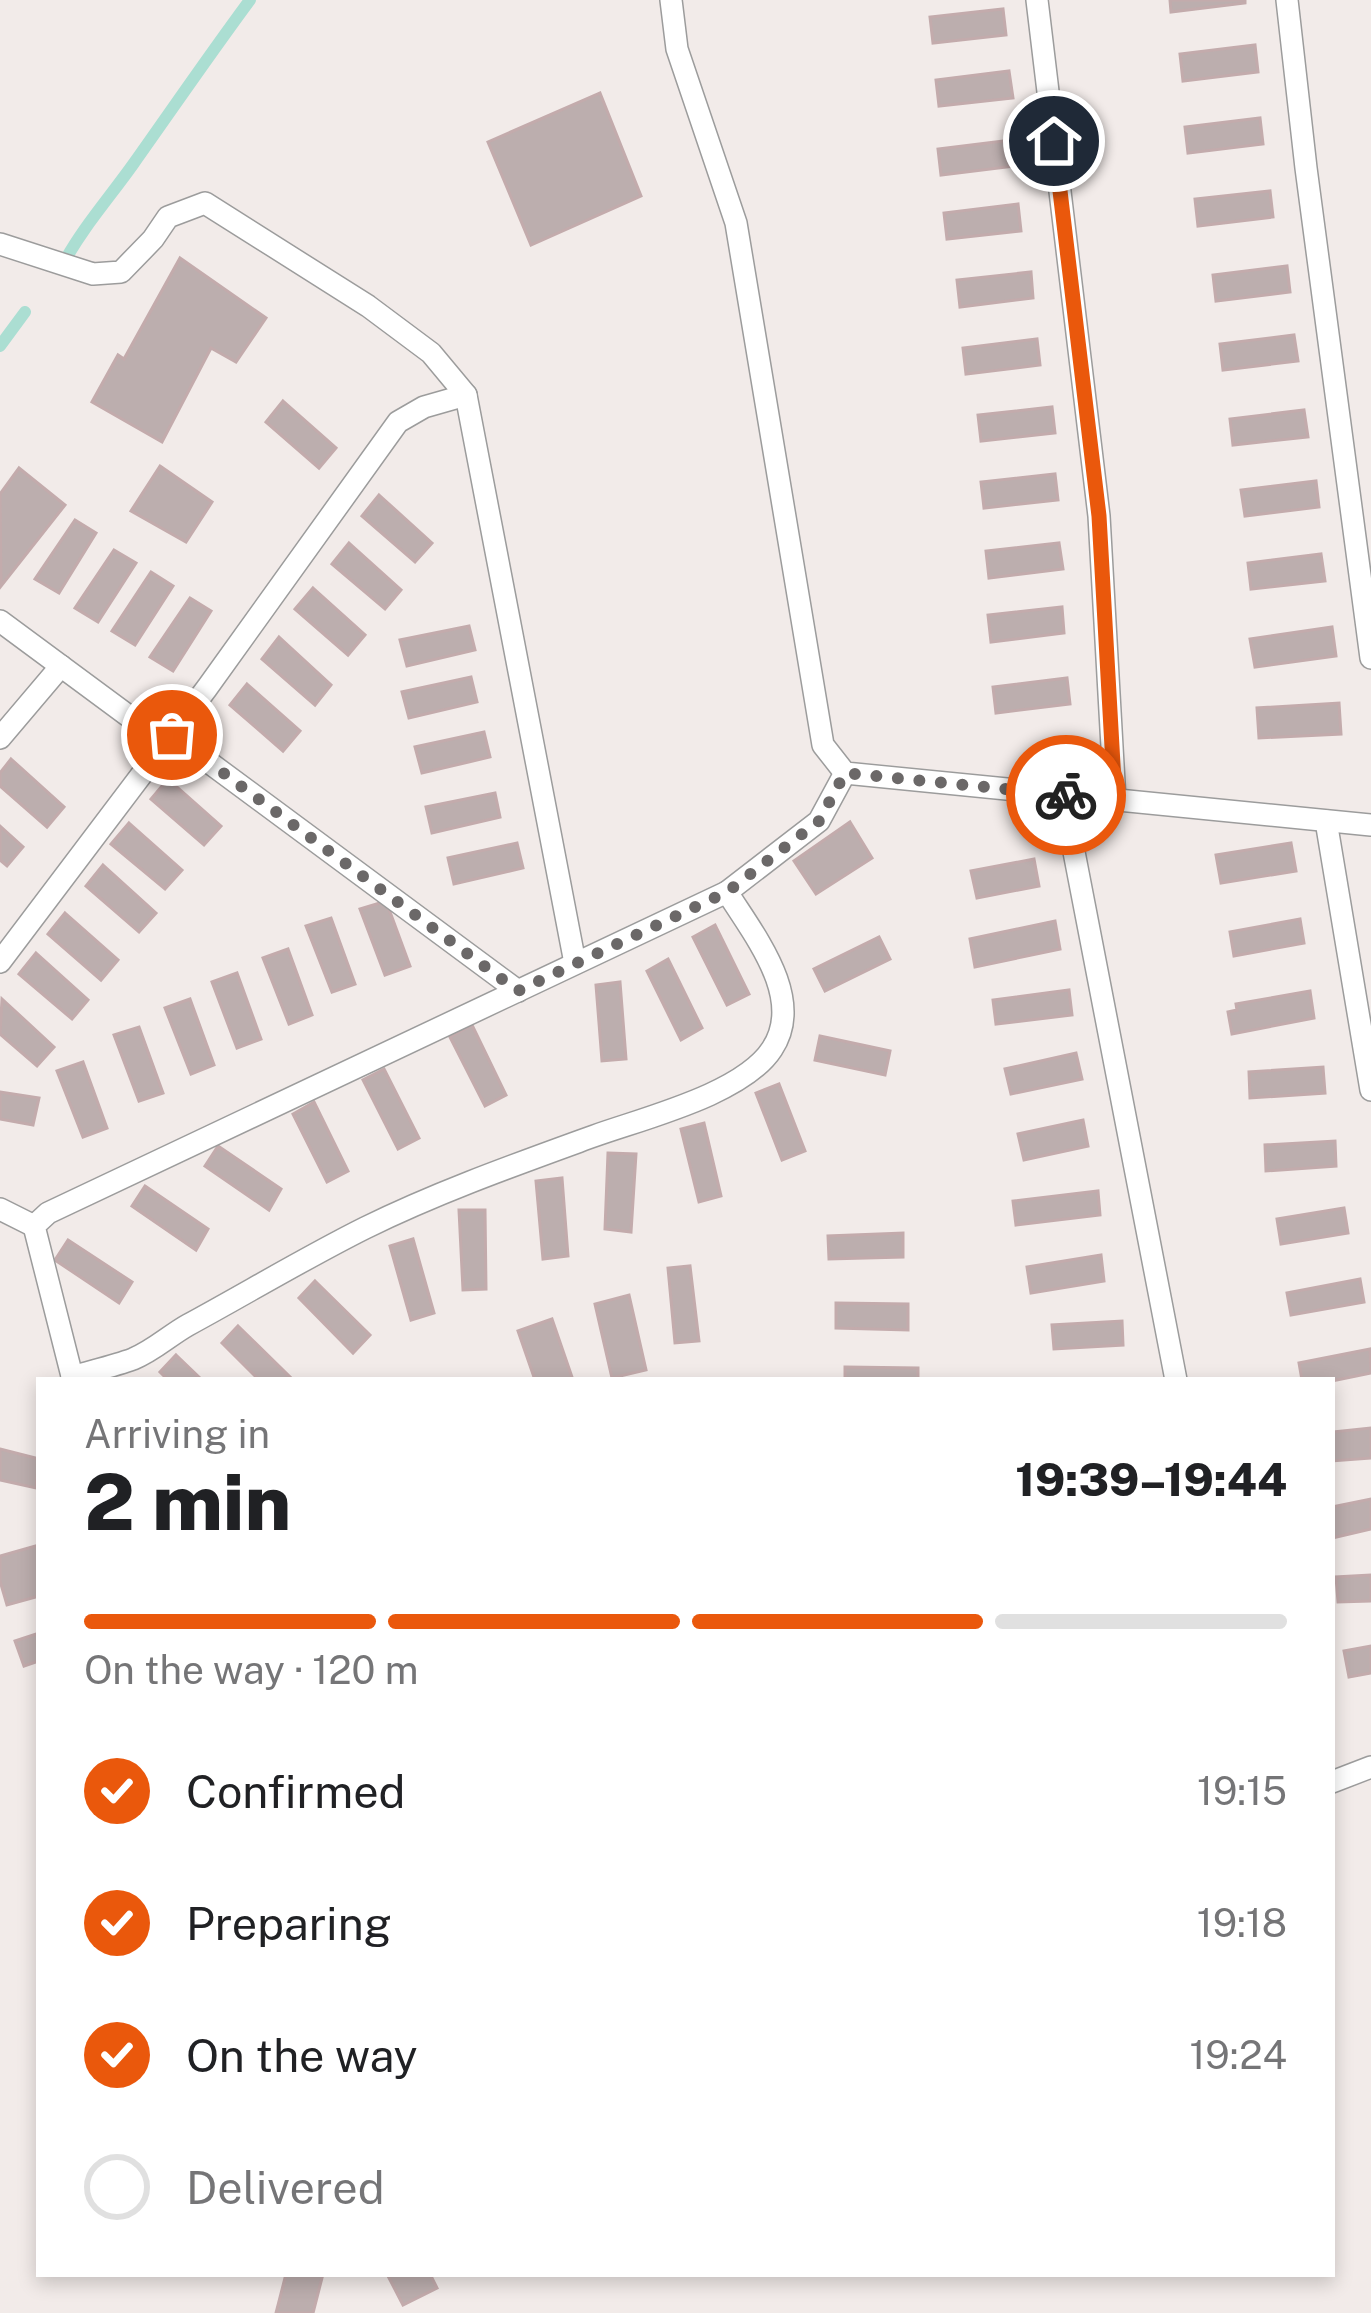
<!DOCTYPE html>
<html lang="en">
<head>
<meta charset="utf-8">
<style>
	body { margin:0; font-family:"Public Sans",sans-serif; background:#f6f6f6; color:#202124; height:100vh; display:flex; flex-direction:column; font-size:45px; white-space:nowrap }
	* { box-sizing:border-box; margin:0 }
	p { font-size:39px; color:#757577 }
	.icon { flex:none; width:66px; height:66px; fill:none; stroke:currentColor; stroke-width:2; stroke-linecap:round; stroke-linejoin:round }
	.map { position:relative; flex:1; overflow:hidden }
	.panel { position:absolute; left:36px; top:1377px; width:1299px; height:900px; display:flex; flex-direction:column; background:#fff; border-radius:0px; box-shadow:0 6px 18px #0003 }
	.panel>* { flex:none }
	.pin { position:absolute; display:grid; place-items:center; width:102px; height:102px; color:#fff; margin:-51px; border:6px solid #fff; border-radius:50%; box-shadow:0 3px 12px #0007 }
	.courier { position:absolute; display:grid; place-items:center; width:120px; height:120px; margin:-60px; border:9px solid #ea580c; border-radius:50%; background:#fff; color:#222; box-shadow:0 3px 15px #0007 }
	.overview em { font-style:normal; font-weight:800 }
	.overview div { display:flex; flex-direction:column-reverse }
	.overview { display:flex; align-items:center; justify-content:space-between; height:204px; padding:0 48px }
	h1 { font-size:78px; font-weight:800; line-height:90px }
	.bar { display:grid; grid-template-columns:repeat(4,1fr); gap:18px 12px; align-content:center; height:144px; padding:0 48px }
	.bar i { height:15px; border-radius:9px; background:#e0e0e0 }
	.bar .selected { background:#ea580c }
	.bar p { grid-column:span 4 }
	ol { padding:0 48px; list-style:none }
	li { display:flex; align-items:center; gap:36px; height:132px }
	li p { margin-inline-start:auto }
	li .icon { padding:12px; border-radius:50%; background:#ea580c; color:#fff; stroke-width:4 }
	li:last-child { color:#757577 }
	li i { width:66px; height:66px; border:6px solid #e0e0e0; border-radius:50% }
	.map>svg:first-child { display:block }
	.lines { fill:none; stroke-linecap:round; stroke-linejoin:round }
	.stream { stroke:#abded2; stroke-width:12 }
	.building { fill:#bcaeae; stroke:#c3abac; stroke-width:3 }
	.lane-casing { stroke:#9c9c9c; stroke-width:24 }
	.lane { stroke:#fff; stroke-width:21 }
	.done { stroke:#6b6868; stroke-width:12; stroke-dasharray:0 21.6 }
	.route { stroke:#ea580c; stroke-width:15 }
</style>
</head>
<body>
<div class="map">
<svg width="1371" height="2313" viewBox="0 0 1371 2313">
	<rect width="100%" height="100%" fill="#f2ebe9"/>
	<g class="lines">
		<g class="stream">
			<path d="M63,264c20,-37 47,-67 71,-101 39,-55 76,-109 116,-163"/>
			<polyline points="0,346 25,312"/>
		</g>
	</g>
	<g class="building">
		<polygon points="1170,0 1245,0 1245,3 1171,12"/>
		<polygon points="1003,9 1006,35 933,43 930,17"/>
		<polygon points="1255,45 1258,72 1183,81 1180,54"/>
		<polygon points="1009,71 1013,98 939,106 936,80"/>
		<polygon points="600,93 641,196 531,245 488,142"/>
		<polygon points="1260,118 1263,144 1188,153 1185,127"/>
		<polygon points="1012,140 1015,166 941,175 938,149"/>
		<polygon points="1270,191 1273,217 1198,226 1195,199"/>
		<polygon points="1018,204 1021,231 947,239 944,213"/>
		<polygon points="180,258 266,318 236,362 211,348 162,442 92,402 118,355 124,359"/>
		<polygon points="1287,266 1290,292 1216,301 1213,275"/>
		<polygon points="1031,272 1033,298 960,307 957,280"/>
		<polygon points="1294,335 1298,361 1223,370 1220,344"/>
		<polygon points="1037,339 1040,365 966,374 963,348"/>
		<polygon points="283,401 336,448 319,468 266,422"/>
		<polygon points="1052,407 1055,433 981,441 978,415"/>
		<polygon points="1304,410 1308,437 1233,445 1230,419"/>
		<polygon points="160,466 212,502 186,542 131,511"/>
		<polygon points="19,468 65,505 1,586 0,494"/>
		<polygon points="1055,474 1058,500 984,508 981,482"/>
		<polygon points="1316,481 1319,507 1245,516 1241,490"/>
		<polygon points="379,495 432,543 415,562 362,516"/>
		<polygon points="75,520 96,533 59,593 35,579"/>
		<polygon points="349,543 401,590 385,609 332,564"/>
		<polygon points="1059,543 1063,569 989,578 986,551"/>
		<polygon points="114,550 136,563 98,622 75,608"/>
		<polygon points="1321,554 1325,581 1251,589 1248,563"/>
		<polygon points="151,572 173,586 135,645 112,631"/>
		<polygon points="313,588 365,635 348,655 295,609"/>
		<polygon points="190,598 211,611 173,671 150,657"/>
		<polygon points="1062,607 1064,633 991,642 988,615"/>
		<polygon points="469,626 475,650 407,666 400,640"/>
		<polygon points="1332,627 1336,656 1255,667 1250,639"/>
		<polygon points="279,637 331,685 315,705 262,659"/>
		<polygon points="471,677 477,702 409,718 402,692"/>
		<polygon points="1067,678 1070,704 996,713 993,687"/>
		<polygon points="247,684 300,731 283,751 230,705"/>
		<polygon points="1339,703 1341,734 1259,738 1257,708"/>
		<polygon points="484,732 490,757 422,773 415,747"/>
		<polygon points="11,759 64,807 47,827 0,786 0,773"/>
		<polygon points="168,779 221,826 204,845 151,799"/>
		<polygon points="495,793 500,817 432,833 426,807"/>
		<polygon points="850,822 872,858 816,894 794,861"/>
		<polygon points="129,823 182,870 165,889 111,844"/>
		<polygon points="0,826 23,847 7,866 0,860"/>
		<polygon points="517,843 523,868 454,884 448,858"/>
		<polygon points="1291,843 1296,871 1221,883 1216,855"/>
		<polygon points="1034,859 1039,886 977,898 971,871"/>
		<polygon points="103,865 156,913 139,932 86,886"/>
		<polygon points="386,901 410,966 385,975 360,909"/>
		<polygon points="65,913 118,960 101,980 48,934"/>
		<polygon points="331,918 355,984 332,992 306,926"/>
		<polygon points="1300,919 1304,943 1234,956 1230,932"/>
		<polygon points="1055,921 1060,949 975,967 970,939"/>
		<polygon points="715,925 749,994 727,1005 693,937"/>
		<polygon points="879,937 890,959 825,991 814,969"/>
		<polygon points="288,949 312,1015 289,1024 263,958"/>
		<polygon points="36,953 88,1000 72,1019 19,974"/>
		<polygon points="668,959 702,1028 681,1040 647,971"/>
		<polygon points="237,973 261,1039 237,1048 212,982"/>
		<polygon points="620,982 626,1059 602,1061 596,985"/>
		<polygon points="1069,990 1072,1015 996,1024 993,1000"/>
		<polygon points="1310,991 1314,1018 1232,1034 1228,1012 1237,1010 1236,1004"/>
		<polygon points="2,999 54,1047 37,1066 0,1034"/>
		<polygon points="190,999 214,1065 191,1074 165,1008"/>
		<polygon points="472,1025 506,1095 485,1106 450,1037"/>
		<polygon points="139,1027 163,1093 139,1101 114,1035"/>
		<polygon points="820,1036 890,1051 885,1075 815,1060"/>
		<polygon points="1076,1053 1082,1079 1011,1094 1005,1069"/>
		<polygon points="83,1062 107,1128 83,1137 57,1071"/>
		<polygon points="1323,1067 1325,1093 1250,1098 1249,1072"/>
		<polygon points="384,1069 419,1138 398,1149 363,1080"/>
		<polygon points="779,1084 805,1151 782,1160 756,1093"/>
		<polygon points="0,1092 39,1098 33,1125 0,1119"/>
		<polygon points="314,1102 348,1171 327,1182 293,1114"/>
		<polygon points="1083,1120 1088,1146 1024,1160 1018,1134"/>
		<polygon points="704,1123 721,1196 699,1202 681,1129"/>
		<polygon points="1335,1141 1336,1166 1266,1171 1265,1145"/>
		<polygon points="218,1146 281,1189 269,1210 205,1166"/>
		<polygon points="608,1153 636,1154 631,1232 605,1229"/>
		<polygon points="562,1178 568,1256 543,1259 536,1181"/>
		<polygon points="145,1186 208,1229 196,1250 132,1206"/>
		<polygon points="1098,1191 1100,1215 1016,1225 1013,1201"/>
		<polygon points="1344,1208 1348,1233 1281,1244 1277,1219"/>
		<polygon points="459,1210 485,1210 486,1289 463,1290"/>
		<polygon points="903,1233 903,1257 829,1259 828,1236"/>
		<polygon points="413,1239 434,1313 411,1320 390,1246"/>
		<polygon points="68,1240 132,1282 119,1303 55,1260"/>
		<polygon points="1101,1255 1104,1281 1031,1293 1027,1267"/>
		<polygon points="690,1266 699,1341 675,1343 668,1268"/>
		<polygon points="1360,1279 1364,1302 1291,1315 1287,1293"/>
		<polygon points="315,1281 370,1335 353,1353 299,1298"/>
		<polygon points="629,1295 646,1370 612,1378 595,1304"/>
		<polygon points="836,1303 908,1304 908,1330 836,1328"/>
		<polygon points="552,1319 573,1380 535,1380 518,1331"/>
		<polygon points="1122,1321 1123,1345 1054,1349 1052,1325"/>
		<polygon points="238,1326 292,1379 292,1380 259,1380 222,1343"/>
		<polygon points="1370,1349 1371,1373 1332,1381 1302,1380 1299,1363"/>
		<polygon points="176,1355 202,1380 168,1380 160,1372"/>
		<polygon points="845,1367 918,1368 918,1380 845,1380"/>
		<polygon points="1371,1428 1371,1458 1332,1461 1332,1432"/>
		<polygon points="0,1449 39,1459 36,1488 0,1480"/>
		<polygon points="1371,1499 1371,1529 1332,1538 1332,1507"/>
		<polygon points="39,1545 39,1596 7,1605 0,1581 0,1556"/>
		<polygon points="1371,1575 1371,1601 1338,1602 1336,1577"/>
		<polygon points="39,1633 39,1661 24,1666 15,1641"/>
		<polygon points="1371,1646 1371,1673 1349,1677 1344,1651"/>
		<polygon points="286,2274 323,2274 313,2313 276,2313"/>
		<polygon points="387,2274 430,2274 437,2288 403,2305"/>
	</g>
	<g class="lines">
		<defs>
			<g id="lane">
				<polyline points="671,0 677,49 736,223 823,745 845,773 1371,825"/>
				<polyline points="1037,0 1099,516 1115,800"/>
				<polyline points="1287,0 1306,168 1371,658"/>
				<polyline points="0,244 93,274 121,272 153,239 168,217 205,203 368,306 431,353 466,395 424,407 398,422 207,688 0,962"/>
				<polyline points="466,395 575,963"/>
				<polyline points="0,621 165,743"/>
				<polyline points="172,735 518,991"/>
				<polyline points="0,738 61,666"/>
				<polyline points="1063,795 1176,1380"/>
				<polyline points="1326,821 1371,1090"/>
				<polyline points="0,1209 34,1226"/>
				<path d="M72,1377c20,-6 42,-11 61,-18 20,-8 37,-24 55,-34 59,-32 117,-67 177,-97 73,-36 152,-64 229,-92 50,-18 149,-42 178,-87 34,-51 -19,-115 -45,-157"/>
				<polyline points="73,1380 34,1226 48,1213 727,892 819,821 845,773"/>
				<polyline points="1332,1782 1371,1767"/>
			</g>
		</defs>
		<use href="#lane" class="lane-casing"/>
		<use href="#lane" class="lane"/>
	</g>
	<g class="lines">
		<polyline class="done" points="172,735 518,991 727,892 819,821 845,773 1066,795"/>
		<polyline class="route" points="1054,141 1099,516 1115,800 1066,795"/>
	</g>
</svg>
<div class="pin" style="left:172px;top:735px;background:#ea580c"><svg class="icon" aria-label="bag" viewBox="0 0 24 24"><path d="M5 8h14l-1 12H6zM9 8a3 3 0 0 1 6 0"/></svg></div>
<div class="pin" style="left:1054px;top:141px;background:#1f2937"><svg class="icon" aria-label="home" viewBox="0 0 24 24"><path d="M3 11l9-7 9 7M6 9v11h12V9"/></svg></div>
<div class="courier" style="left:1066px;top:795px"><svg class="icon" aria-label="bike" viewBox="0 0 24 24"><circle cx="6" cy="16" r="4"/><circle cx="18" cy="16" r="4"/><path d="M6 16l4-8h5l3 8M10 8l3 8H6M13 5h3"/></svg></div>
<section class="panel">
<div class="overview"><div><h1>2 min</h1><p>Arriving in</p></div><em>19:39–19:44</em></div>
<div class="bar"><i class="selected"></i><i class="selected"></i><i class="selected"></i><i></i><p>On the way · 120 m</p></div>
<ol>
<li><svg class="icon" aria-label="check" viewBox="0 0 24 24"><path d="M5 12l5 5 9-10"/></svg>Confirmed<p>19:15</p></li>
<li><svg class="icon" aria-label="check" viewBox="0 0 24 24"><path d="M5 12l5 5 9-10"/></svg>Preparing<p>19:18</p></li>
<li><svg class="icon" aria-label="check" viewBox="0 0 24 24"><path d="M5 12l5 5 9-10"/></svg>On the way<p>19:24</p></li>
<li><i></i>Delivered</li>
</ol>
</section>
</div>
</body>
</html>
